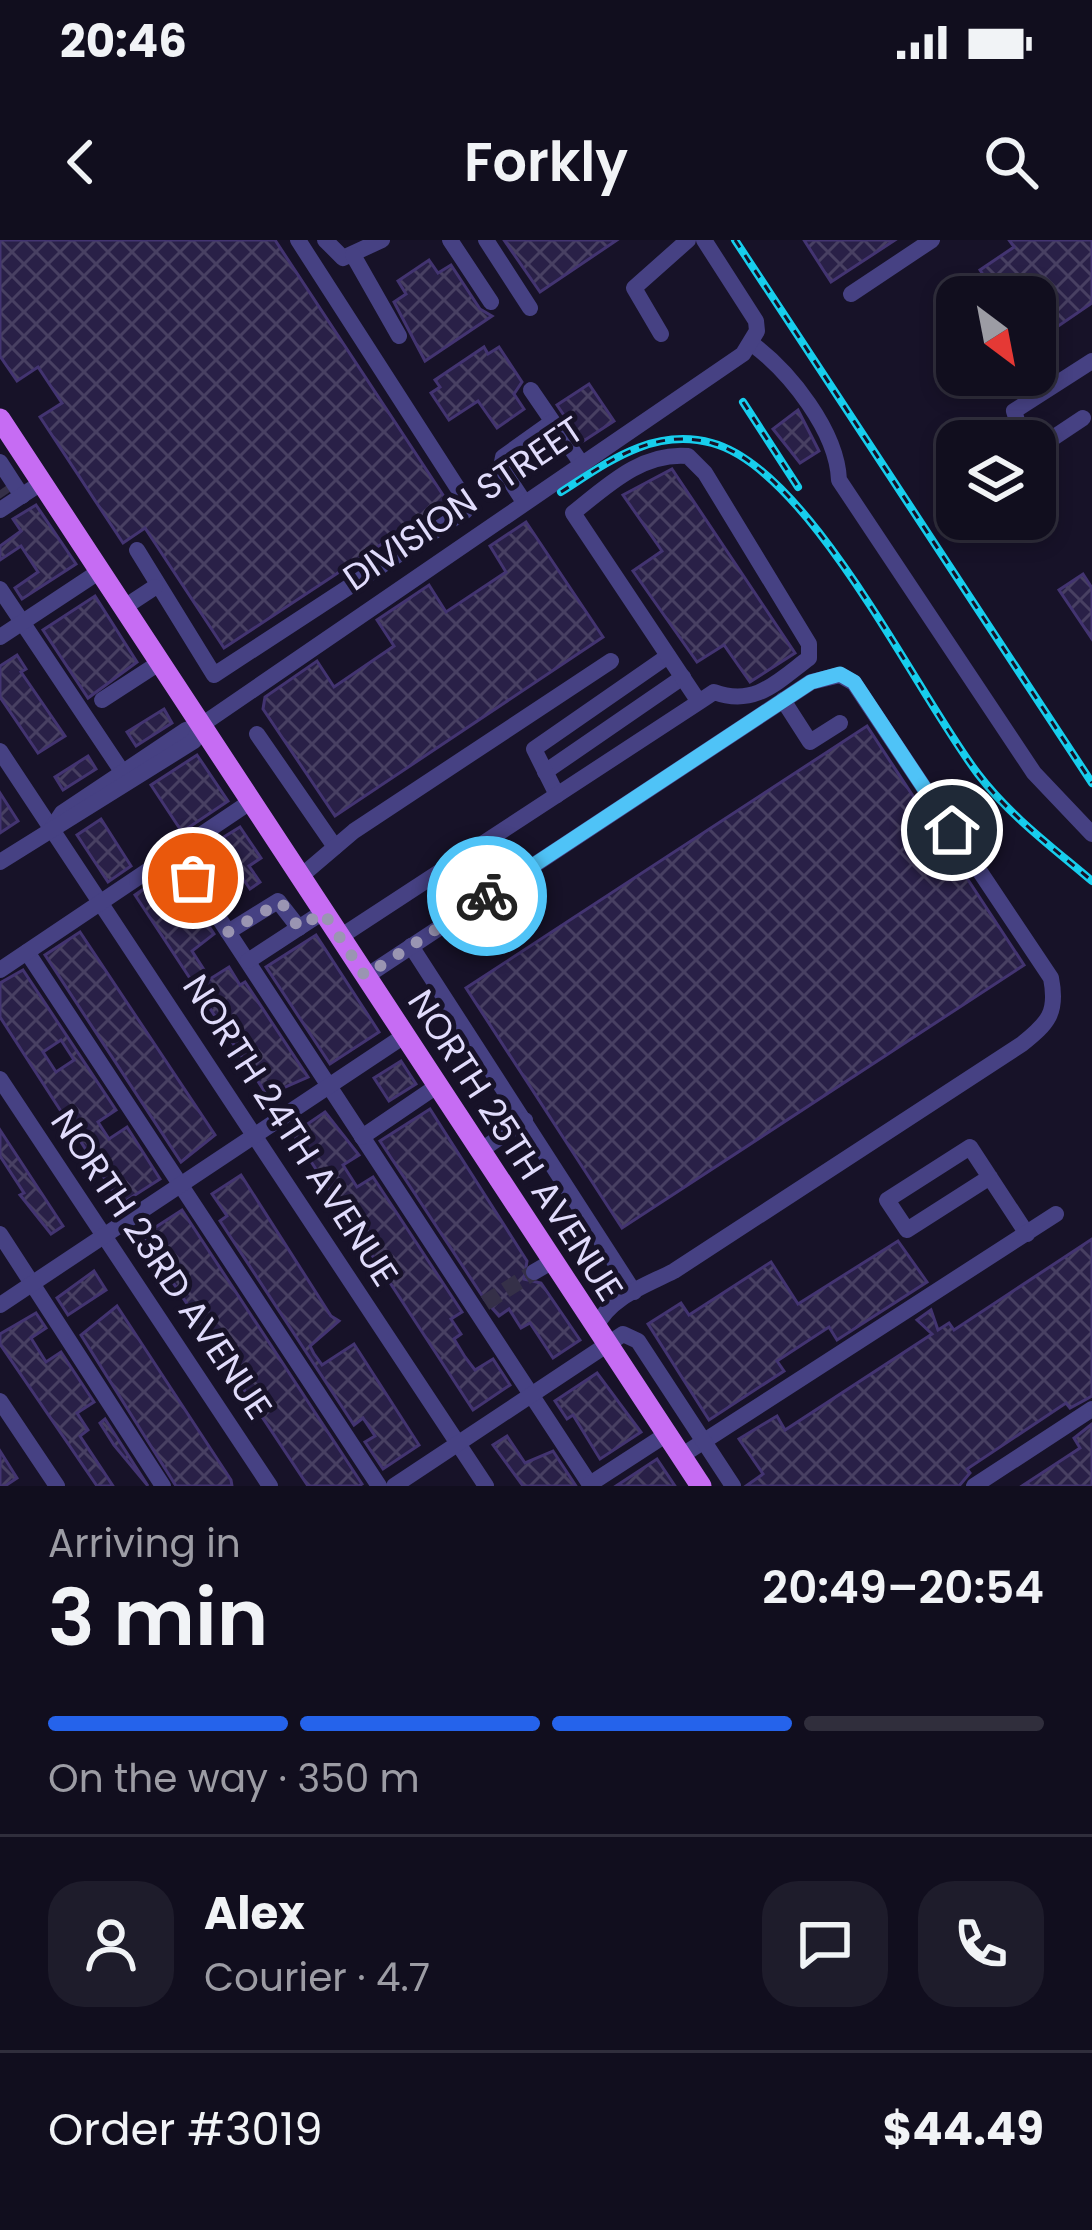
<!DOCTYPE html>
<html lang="en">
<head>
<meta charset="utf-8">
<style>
	body { margin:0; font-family:Poppins,sans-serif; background:#1e1c2b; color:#f1f3f6; height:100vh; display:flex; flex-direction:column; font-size:45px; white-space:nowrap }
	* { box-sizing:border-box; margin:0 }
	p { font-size:39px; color:#9c9ca4 }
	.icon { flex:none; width:66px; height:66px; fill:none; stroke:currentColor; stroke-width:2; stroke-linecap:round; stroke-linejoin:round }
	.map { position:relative; height:1246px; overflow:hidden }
	.side { display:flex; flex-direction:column; background:#110e1e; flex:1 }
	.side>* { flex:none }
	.needle { width:78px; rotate:148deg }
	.fabs { position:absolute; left:936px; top:36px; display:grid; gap:24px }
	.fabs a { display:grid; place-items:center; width:120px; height:120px; border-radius:24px; background:#110e1e; box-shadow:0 6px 18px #0003,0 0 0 3px #302e3c; font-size:60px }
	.pin { position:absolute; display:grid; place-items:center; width:102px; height:102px; color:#fff; margin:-51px; border:6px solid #fff; border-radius:50%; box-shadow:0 3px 12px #0007 }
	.courier { position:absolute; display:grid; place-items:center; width:120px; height:120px; margin:-60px; border:9px solid #4fc3f7; border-radius:50%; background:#fff; color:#222; box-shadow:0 3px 15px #0007 }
	.summary em { font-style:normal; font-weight:600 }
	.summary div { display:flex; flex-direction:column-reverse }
	.summary { display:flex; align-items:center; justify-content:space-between; height:204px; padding:0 48px }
	h1 { font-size:78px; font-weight:600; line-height:90px }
	.bar { display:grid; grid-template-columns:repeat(4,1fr); gap:18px 12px; align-content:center; height:144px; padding:0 48px }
	.bar i { height:15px; border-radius:9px; background:#302e3c }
	.bar .current { background:#2563eb }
	.bar p { grid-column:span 4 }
	.line { display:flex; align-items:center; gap:30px; padding:0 48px; border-top:3px solid #302e3c }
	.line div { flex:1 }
	.round { display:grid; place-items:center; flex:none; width:126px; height:126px; border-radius:36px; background:#1e1c2b }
	.status { display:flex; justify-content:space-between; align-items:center; height:84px; padding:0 60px; background:#110e1e; direction:ltr }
	.status svg { height:33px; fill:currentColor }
	header { display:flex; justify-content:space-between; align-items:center; height:156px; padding:0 48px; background:#110e1e; font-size:54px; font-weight:600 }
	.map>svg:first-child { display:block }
	.building { fill:url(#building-cross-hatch); stroke:#433471; stroke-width:3; fill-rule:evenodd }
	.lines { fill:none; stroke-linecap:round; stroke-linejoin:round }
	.minor-tunnel { stroke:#353048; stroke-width:16; stroke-dasharray:16 8; stroke-linecap:butt }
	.minor { stroke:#464183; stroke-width:16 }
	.major { stroke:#c66cf3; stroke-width:21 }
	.rail-casing { stroke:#17ceed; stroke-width:8 }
	.rail { stroke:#171228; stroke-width:3; stroke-dasharray:9; stroke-linecap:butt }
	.done { stroke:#9a95b2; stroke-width:12; stroke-dasharray:0 21.6 }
	.route { stroke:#4fc3f7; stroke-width:15 }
	.labels { text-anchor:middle; stroke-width:10; stroke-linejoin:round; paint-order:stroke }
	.street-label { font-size:36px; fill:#e1dcfc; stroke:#171228 }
</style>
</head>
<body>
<div class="status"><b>20:46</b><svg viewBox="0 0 49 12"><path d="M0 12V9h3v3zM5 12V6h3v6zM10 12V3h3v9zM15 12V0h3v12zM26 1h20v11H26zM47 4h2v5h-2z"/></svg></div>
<header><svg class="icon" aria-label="back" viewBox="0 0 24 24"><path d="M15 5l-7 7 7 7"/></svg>Forkly<svg class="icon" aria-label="search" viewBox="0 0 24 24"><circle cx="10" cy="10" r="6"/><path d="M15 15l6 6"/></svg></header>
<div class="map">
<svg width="1092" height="1246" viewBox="0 0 1092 1246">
	<defs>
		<pattern id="building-cross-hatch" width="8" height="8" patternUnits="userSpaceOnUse" patternTransform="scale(3)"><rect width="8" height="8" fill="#292047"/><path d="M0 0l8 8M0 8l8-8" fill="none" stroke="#484062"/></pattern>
	</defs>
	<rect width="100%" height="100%" fill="#171228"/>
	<g class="building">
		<polygon points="0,0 275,0 447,261 224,408 145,288 123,303 40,177 62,163 38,127 17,141 0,116"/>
		<polygon points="504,0 617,0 540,52"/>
		<polygon points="804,0 895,0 831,42"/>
		<polygon points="1009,0 1092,0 1092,63 1035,102 1035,57 998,57 980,30 1014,7"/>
		<polygon points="429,20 438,33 451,25 480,69 492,76 425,121 394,62 406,54 398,41"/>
		<polygon points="484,107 488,114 499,107 522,142 514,154 524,169 497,188 478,161 449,180 431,153 440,147 435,140"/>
		<polygon points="589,144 614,181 582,202 557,165"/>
		<polygon points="798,170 819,211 800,223 773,189"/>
		<polygon points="672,229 795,413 750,442 724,405 697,422 633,331 662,311 623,255"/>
		<polygon points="36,265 76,324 22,359 15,348 38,332 21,306 0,320 0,306 21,291 13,279"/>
		<polygon points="526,282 603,397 335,576 263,469 265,457 317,421 334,447 394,406 377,380 429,345 446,372 506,332 490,306"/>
		<polygon points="1083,334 1092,348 1092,399 1059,350"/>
		<polygon points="95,356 137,422 88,458 43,390"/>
		<polygon points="17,415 26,429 21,432 65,496 38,513 0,457 0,426"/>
		<polygon points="164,469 172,483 136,506 127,492"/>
		<polygon points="867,486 1024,725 622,988 466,748"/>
		<polygon points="197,515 228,561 182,592 151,545"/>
		<polygon points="88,516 96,529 63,550 55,537"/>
		<polygon points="0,553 18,581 0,593"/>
		<polygon points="101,579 131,626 108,642 77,595"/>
		<polygon points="240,587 261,618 249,626 260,642 250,649 239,633 215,649 193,616"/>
		<polygon points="155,641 166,656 182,645 214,694 192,711 210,739 229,727 240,745 245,742 308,837 267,855 135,655"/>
		<polygon points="80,692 215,895 181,922 45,715"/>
		<polygon points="316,695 379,792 330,824 266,727"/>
		<path d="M23,730l93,140 -18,12 11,17 18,-12 33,52 -39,25 -121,-187v-34zM61,800l13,20 -18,12 -13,-20z"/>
		<polygon points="401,821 416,844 389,861 374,838"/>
		<polygon points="430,869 527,1021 524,1039 541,1043 580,1100 553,1118 530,1083 521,1088 509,1069 499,1076 485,1060 380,901"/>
		<polygon points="325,872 359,915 343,925 357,947 373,937 462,1072 451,1079 461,1094 454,1099 465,1117 475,1130 493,1119 510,1145 473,1170 293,894"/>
		<polygon points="0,890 63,986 51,994 20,955 24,953 0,916"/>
		<polygon points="241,935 331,1076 339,1081 310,1106 314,1114 322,1125 354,1104 419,1205 383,1229 365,1202 375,1196 363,1178 354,1185 220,981 227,976 212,954"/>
		<polygon points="182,970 362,1244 359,1246 308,1246 142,996"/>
		<polygon points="1092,999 1092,1156 1070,1168 1066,1163 967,1229 970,1233 959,1246 746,1246 763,1234 739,1199 777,1176 785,1190 932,1094 917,1080 931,1070 938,1090 949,1083 954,1090"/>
		<polygon points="898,1001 927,1042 837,1100 829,1087 777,1121 784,1131 709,1180 648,1084 681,1063 689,1075 771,1022 798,1064"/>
		<polygon points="94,1031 106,1050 68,1075 57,1058"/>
		<polygon points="117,1066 231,1240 232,1246 176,1246 81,1095"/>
		<polygon points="36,1073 46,1088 31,1098 46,1122 61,1112 94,1162 77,1173 88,1190 80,1196 113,1246 97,1246 0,1104 0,1094"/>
		<polygon points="597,1133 641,1192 600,1219 573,1175 567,1179 555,1161"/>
		<polygon points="105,1179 148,1246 114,1205 100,1183"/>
		<polygon points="1092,1184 1092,1246 1022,1246 1080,1208 1074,1198"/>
		<polygon points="507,1196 525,1223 553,1211 576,1246 523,1246 493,1205"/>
		<polygon points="0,1211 17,1238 5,1246 0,1246"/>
		<polygon points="657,1219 675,1246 616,1246"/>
	</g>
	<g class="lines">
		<g class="minor-tunnel">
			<polyline points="0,250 4,256"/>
			<polyline points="485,1063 534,1032"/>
		</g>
		<g class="minor">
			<polyline points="325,0 343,18 382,0"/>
			<polyline points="450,0 491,62"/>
			<polyline points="486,0 530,68"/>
			<polyline points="353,15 399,96"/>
			<polyline points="851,54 932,0"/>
			<polyline points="661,94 634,48 688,0"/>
			<path d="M751,103c39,29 86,88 88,137l195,293 58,61"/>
			<polyline points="531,150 581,223"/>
			<polyline points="1019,187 1014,171 1092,121"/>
			<polyline points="998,201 1019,187 1025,195"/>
			<polyline points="1035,210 1083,178"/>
			<polyline points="0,222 22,256"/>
			<polyline points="524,262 501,227 503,217 552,182"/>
			<polyline points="0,270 41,243"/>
			<polyline points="137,310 214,435 465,271 464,258 298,0"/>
			<polyline points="0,349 123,533"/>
			<polyline points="123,368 155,347"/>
			<polyline points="0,397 100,331"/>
			<polyline points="102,460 159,423"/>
			<polyline points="783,460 810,502 840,483"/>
			<polyline points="257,494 335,607"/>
			<polyline points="0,511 486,1246"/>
			<polyline points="545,532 683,437"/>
			<polyline points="557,555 534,509 668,416"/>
			<polyline points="52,588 62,573 186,490 200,486 743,114 757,91 756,81 704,0"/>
			<polyline points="175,611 591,1246"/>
			<polyline points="0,622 194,501 200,486"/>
			<polyline points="300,637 354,591 611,421"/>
			<polyline points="228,692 278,661 299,688"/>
			<path d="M340,697l359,-235 15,-10c41,15 63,-10 95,-34v-14l-104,-171 -17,-17c-46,-4 -80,29 -115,57l126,189"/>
			<polyline points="411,706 634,1052"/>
			<polyline points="27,712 379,1246"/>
			<polyline points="248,721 323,672"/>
			<polyline points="0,730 250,562"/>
			<path d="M365,737l446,-295 29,-7 14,8 197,295c7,35 -3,45 -29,66l-348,227c-29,15 -64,26 -78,56"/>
			<polyline points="0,839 270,1246"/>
			<polyline points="362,897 437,846"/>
			<polyline points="480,911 525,880"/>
			<polyline points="990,937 907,990 887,960 970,907 1027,994"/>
			<polyline points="0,994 163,1246"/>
			<polyline points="534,1032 553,1021"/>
			<polyline points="0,1065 404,796"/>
			<polyline points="0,1161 57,1246"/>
			<polyline points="681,1216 1056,974"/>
			<polyline points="590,1244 667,1194"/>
			<polyline points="394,1246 623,1094 638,1101 733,1246"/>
			<polyline points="974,1246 1092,1169"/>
		</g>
		<polyline class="major" points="0,179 701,1246"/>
		<defs>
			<g id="rail">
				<polyline points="735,0 1092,543"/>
				<polyline points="743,162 798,247"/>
				<path d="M561,252c47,-30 92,-65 151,-49 98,26 203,248 266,331 32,42 74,73 114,107"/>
			</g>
		</defs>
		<use href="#rail" class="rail-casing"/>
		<use href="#rail" class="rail"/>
	</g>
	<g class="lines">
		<polyline class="done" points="193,638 228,692 281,662 299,688 323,672 365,736 487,656"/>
		<polyline class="route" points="487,656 811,442 840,434 854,442 952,590"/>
	</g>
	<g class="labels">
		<g class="street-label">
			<text transform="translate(463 263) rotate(-34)" y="13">DIVISION STREET</text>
			<text transform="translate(291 890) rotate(57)" y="13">NORTH 24TH AVENUE</text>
			<text transform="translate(516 905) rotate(57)" y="13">NORTH 25TH AVENUE</text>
			<text transform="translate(162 1024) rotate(56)" y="13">NORTH 23RD AVENUE</text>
		</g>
	</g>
</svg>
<div class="fabs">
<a><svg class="needle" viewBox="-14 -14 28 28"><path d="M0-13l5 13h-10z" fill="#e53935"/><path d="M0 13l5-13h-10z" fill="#9c9ca4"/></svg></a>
<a><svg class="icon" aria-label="layers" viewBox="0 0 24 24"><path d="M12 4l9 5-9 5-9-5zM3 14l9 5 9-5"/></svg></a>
</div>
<div class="pin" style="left:193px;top:638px;background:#ea580c"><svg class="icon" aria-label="bag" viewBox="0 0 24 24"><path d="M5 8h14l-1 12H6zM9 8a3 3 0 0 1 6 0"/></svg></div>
<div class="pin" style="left:952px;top:590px;background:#1f2937"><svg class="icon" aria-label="home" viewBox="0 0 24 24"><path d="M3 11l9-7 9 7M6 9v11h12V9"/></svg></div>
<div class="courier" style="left:487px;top:656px"><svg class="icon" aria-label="bike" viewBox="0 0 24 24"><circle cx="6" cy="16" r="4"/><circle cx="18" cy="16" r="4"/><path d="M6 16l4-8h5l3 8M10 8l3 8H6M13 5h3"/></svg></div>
</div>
<section class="side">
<div class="summary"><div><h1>3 min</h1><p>Arriving in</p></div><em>20:49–20:54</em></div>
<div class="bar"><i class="current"></i><i class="current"></i><i class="current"></i><i></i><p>On the way · 350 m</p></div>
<div class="line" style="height:216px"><a class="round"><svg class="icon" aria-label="person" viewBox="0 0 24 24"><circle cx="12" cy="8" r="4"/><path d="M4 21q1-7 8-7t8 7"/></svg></a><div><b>Alex</b><p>Courier · 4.7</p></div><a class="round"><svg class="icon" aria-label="chat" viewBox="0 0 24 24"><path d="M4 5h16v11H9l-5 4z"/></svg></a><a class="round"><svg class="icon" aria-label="phone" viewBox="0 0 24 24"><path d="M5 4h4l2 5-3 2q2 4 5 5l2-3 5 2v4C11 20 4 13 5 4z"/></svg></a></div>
<div class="line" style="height:156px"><div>Order #3019</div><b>$44.49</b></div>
</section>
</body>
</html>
